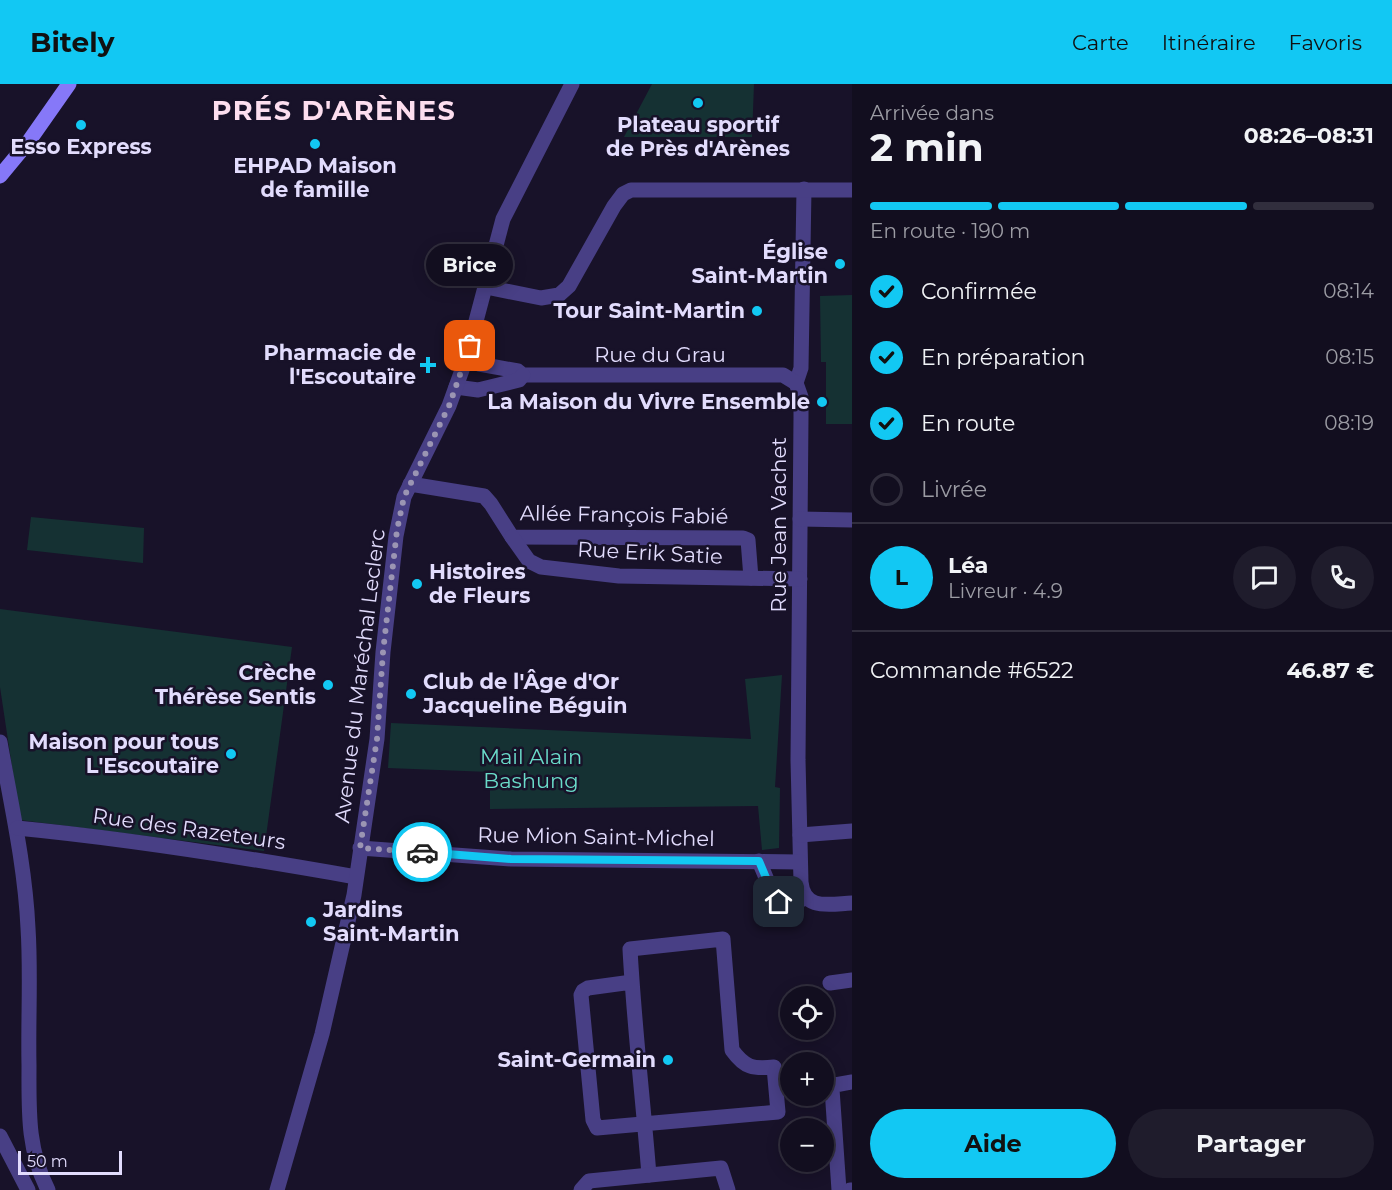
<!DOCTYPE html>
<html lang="fr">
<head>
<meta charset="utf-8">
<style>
	body { margin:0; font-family:Montserrat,sans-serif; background:#1f1c2c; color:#f1f3f6; height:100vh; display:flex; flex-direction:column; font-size:22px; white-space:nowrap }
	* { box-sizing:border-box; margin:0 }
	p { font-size:20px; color:#9c9ca4 }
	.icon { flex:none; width:33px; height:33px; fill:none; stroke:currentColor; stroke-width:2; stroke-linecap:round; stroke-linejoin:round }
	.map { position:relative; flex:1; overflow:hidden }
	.sheet { display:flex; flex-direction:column; background:#120e1f; width:540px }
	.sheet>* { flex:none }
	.tools { position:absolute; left:780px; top:902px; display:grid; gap:12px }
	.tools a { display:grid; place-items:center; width:54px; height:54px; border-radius:50%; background:#120e1f; box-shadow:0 3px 15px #0003,0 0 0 2px #312e3d; font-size:30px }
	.scale { position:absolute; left:18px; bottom:15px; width:104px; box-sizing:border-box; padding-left:6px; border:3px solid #e2dcfd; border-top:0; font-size:16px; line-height:21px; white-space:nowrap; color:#e2dcfd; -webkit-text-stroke:4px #181229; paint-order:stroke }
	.pin { position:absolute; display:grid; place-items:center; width:51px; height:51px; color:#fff; margin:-26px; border-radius:12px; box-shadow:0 3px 9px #0006 }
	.courier { position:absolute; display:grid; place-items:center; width:60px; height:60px; margin:-30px; border:4px solid #12c8f3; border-radius:50%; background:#fff; color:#222; box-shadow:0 2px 8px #0007 }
	.bubble { position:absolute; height:42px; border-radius:21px; background:#120e1f; box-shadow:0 3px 15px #0003,0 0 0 2px #312e3d; font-size:20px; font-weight:700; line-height:42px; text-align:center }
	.overview em { font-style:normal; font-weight:700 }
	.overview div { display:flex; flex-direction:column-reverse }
	.overview { display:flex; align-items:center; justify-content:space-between; height:102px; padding:0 18px }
	h1 { font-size:39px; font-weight:700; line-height:45px }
	.bar { display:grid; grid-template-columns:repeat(4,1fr); gap:9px 6px; align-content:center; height:72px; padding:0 18px }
	.bar i { height:8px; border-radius:4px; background:#312e3d }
	.bar .current { background:#12c8f3 }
	.bar p { grid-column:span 4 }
	.line { display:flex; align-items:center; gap:15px; padding:0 18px; border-top:2px solid #312e3d }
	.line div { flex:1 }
	.round { display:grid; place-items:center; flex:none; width:63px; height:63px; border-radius:32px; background:#1f1c2c }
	ol { padding:0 18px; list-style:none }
	li { display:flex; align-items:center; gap:18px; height:66px }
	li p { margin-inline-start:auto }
	li .icon { padding:6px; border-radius:50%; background:#12c8f3; color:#111; stroke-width:4 }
	li:last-child { color:#9c9ca4 }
	li i { width:33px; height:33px; border:3px solid #312e3d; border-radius:50% }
	.action { display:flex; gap:12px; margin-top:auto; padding:12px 18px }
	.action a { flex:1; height:69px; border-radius:36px; background:#12c8f3; color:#111; font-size:24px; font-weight:700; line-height:69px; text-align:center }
	.action a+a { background:#1f1c2c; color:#f1f3f6 }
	header { display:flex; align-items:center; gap:36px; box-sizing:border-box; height:84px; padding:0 30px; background:#12c8f3; color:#111 }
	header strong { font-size:28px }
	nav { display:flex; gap:33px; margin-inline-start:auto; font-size:21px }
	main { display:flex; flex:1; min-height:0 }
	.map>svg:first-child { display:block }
	.green { fill:#153133 }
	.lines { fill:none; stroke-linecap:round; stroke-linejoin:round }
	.minor { stroke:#483f85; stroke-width:15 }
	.tertiary { stroke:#483f85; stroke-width:15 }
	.secondary { stroke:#8678f8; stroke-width:15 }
	.done { stroke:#9b95b3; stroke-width:6; stroke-dasharray:0 10.8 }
	.route { stroke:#12c8f3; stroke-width:8 }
	.poi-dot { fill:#12c8f3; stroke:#181229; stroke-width:2 }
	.labels { text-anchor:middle; stroke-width:5; stroke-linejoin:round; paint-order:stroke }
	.poi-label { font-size:21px; font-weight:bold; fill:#e2dcfd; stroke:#181229; text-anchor:end }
	.street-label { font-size:21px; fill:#e2dcfd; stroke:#181229 }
	.park-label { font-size:21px; fill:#6adbc9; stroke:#181229 }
	.district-label { font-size:27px; font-weight:bold; letter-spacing:1.5px; fill:#fddeef; stroke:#181229 }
</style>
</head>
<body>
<header>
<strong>Bitely</strong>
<nav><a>Carte</a><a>Itinéraire</a><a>Favoris</a></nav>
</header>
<main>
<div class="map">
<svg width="852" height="1106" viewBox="0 0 852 1106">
	<rect width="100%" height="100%" fill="#181229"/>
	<g class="green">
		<polygon points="652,0 754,0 752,53 624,53"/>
		<polygon points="852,211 852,340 826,340 826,278 821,278 820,212"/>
		<polygon points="31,433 144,444 143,479 27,466"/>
		<polygon points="0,525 292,563 264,767 20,736 0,603"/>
		<polygon points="782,591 775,703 780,704 779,764 762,766 758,722 490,725 490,688 388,684 391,639 751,655 745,595"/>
	</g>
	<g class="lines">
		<g class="minor">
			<path d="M804,105l-3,179 -5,15 5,14v20l-3,343 3,122c3,29 28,22 51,21"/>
			<polyline points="486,203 541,214 559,211 569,202 614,122 623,110 631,106 852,106"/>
			<polyline points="466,275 479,280 518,287 523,291 783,291 796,299"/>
			<polyline points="456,303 478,306 519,296 523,291"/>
			<polyline points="410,400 484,412 491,420 512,453 743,454 748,456 751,494"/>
			<polyline points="800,435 852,436"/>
			<polyline points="512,453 529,477 541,483 619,492 800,495"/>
			<path d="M0,658c11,62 25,123 28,186 3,45 0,91 1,137 0,45 -2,84 19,125"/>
			<path d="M17,744c113,11 226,29 339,49"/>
			<polyline points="800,751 852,747"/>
			<polyline points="360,764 511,775 800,778"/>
			<path d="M759,777l16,38c7,6 22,4 30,-1"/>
			<path d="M632,898l-44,6 -5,3 -2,4 12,125 4,8 181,-16 -4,-45c-21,2 -29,1 -42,-17l-9,-111 -93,10c4,75 13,151 19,226"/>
			<polyline points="830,899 852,896"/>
			<polyline points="277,1106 322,950 354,811 377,655 383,568 396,452 404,413 449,322 466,275 503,135 572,0"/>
			<polyline points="581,1106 589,1097 721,1084 728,1106"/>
			<polyline points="839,1106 832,1005 835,1001 852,998"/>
			<polyline points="850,1106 852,1106"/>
		</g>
		<polyline class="tertiary" points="0,1052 28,1106"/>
		<polyline class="secondary" points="0,92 29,57 69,0"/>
	</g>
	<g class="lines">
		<polyline class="done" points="422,768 360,764 377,655 383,568 397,446 404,413 449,322 470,262"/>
		<polyline class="route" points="422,768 511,775 759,777 775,815 779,818"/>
	</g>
	<g class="poi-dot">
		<circle cx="698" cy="19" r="6"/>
		<circle cx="81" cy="41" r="6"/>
		<circle cx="315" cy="60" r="6"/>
		<circle cx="840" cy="180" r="6"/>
		<circle cx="757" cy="227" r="6"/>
		<path d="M425 272h6v6h6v6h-6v6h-6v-6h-6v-6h6z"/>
		<circle cx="822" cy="318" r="6"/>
		<circle cx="417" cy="500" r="6"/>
		<circle cx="328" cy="601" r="6"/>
		<circle cx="411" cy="610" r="6"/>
		<circle cx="231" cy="670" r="6"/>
		<circle cx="311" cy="838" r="6"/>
		<circle cx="668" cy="976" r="6"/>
	</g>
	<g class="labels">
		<g class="poi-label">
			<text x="698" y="48" text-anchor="middle">Plateau sportif<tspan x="698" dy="24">de Près d'Arènes</tspan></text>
			<text x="81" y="70" text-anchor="middle">Esso Express</text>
			<text x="315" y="89" text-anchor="middle">EHPAD Maison<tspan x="315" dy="24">de famille</tspan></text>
			<text x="828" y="175">Église<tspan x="828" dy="24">Saint-Martin</tspan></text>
			<text x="745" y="234">Tour Saint-Martin</text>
			<text x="416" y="276">Pharmacie de<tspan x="416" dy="24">l'Escoutaïre</tspan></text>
			<text x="810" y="325">La Maison du Vivre Ensemble</text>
			<text x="429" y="495" text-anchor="start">Histoires<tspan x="429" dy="24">de Fleurs</tspan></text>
			<text x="316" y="596">Crèche<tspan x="316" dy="24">Thérèse Sentis</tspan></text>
			<text x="423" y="605" text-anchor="start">Club de l'Âge d'Or<tspan x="423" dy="24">Jacqueline Béguin</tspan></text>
			<text x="219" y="665">Maison pour tous<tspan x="219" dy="24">L'Escoutaïre</tspan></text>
			<text x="323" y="833" text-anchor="start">Jardins<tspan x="323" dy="24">Saint-Martin</tspan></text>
			<text x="656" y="983">Saint-Germain</text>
		</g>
		<g class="street-label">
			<text x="660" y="278">Rue du Grau</text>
			<text transform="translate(624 431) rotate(1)" y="7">Allée François Fabié</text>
			<text transform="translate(779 441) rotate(-90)" y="7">Rue Jean Vachet</text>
			<text transform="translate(650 469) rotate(3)" y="7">Rue Erik Satie</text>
			<text transform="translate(360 592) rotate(-83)" y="7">Avenue du Maréchal Leclerc</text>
			<text transform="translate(189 745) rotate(8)" y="7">Rue des Razeteurs</text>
			<text transform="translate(596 753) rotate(1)" y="7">Rue Mion Saint-Michel</text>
		</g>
		<g class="park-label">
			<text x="531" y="680">Mail Alain<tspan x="531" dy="24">Bashung</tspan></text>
		</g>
		<g class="district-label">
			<text x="334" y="36">PRÉS D'ARÈNES</text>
		</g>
	</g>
</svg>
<div class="tools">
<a><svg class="icon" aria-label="locate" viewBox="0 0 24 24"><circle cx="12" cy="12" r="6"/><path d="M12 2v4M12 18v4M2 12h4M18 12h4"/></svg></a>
<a>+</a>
<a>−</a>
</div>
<div class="scale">50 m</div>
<div class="pin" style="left:470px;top:262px;background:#ea580c"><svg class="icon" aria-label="bag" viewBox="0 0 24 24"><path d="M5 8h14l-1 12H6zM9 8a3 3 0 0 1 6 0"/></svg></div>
<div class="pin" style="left:779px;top:818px;background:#1f2937"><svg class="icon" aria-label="home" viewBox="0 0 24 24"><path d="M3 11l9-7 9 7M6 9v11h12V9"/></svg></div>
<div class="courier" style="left:422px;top:768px"><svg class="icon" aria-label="car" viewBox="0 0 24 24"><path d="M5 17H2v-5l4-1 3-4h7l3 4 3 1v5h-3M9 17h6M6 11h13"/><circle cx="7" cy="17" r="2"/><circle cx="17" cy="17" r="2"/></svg></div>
<div class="bubble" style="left:426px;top:160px;width:87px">Brice</div>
</div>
<section class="sheet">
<div class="overview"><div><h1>2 min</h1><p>Arrivée dans</p></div><em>08:26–08:31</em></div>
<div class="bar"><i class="current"></i><i class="current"></i><i class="current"></i><i></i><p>En route · 190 m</p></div>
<ol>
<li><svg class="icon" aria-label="check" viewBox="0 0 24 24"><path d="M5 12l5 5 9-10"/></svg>Confirmée<p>08:14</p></li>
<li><svg class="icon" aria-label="check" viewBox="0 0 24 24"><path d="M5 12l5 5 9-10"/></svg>En préparation<p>08:15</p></li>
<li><svg class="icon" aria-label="check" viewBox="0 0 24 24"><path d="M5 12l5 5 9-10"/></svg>En route<p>08:19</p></li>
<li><i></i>Livrée</li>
</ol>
<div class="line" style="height:108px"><b class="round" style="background:#12c8f3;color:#111">L</b><div><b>Léa</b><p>Livreur · 4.9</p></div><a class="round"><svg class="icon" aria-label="chat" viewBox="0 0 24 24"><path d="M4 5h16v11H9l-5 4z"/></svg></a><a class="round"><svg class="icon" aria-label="phone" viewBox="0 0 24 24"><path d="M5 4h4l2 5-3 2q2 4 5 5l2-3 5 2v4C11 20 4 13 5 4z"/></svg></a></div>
<div class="line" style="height:78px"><div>Commande #6522</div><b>46.87 €</b></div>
<div class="action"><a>Aide</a><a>Partager</a></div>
</section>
</main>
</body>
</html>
